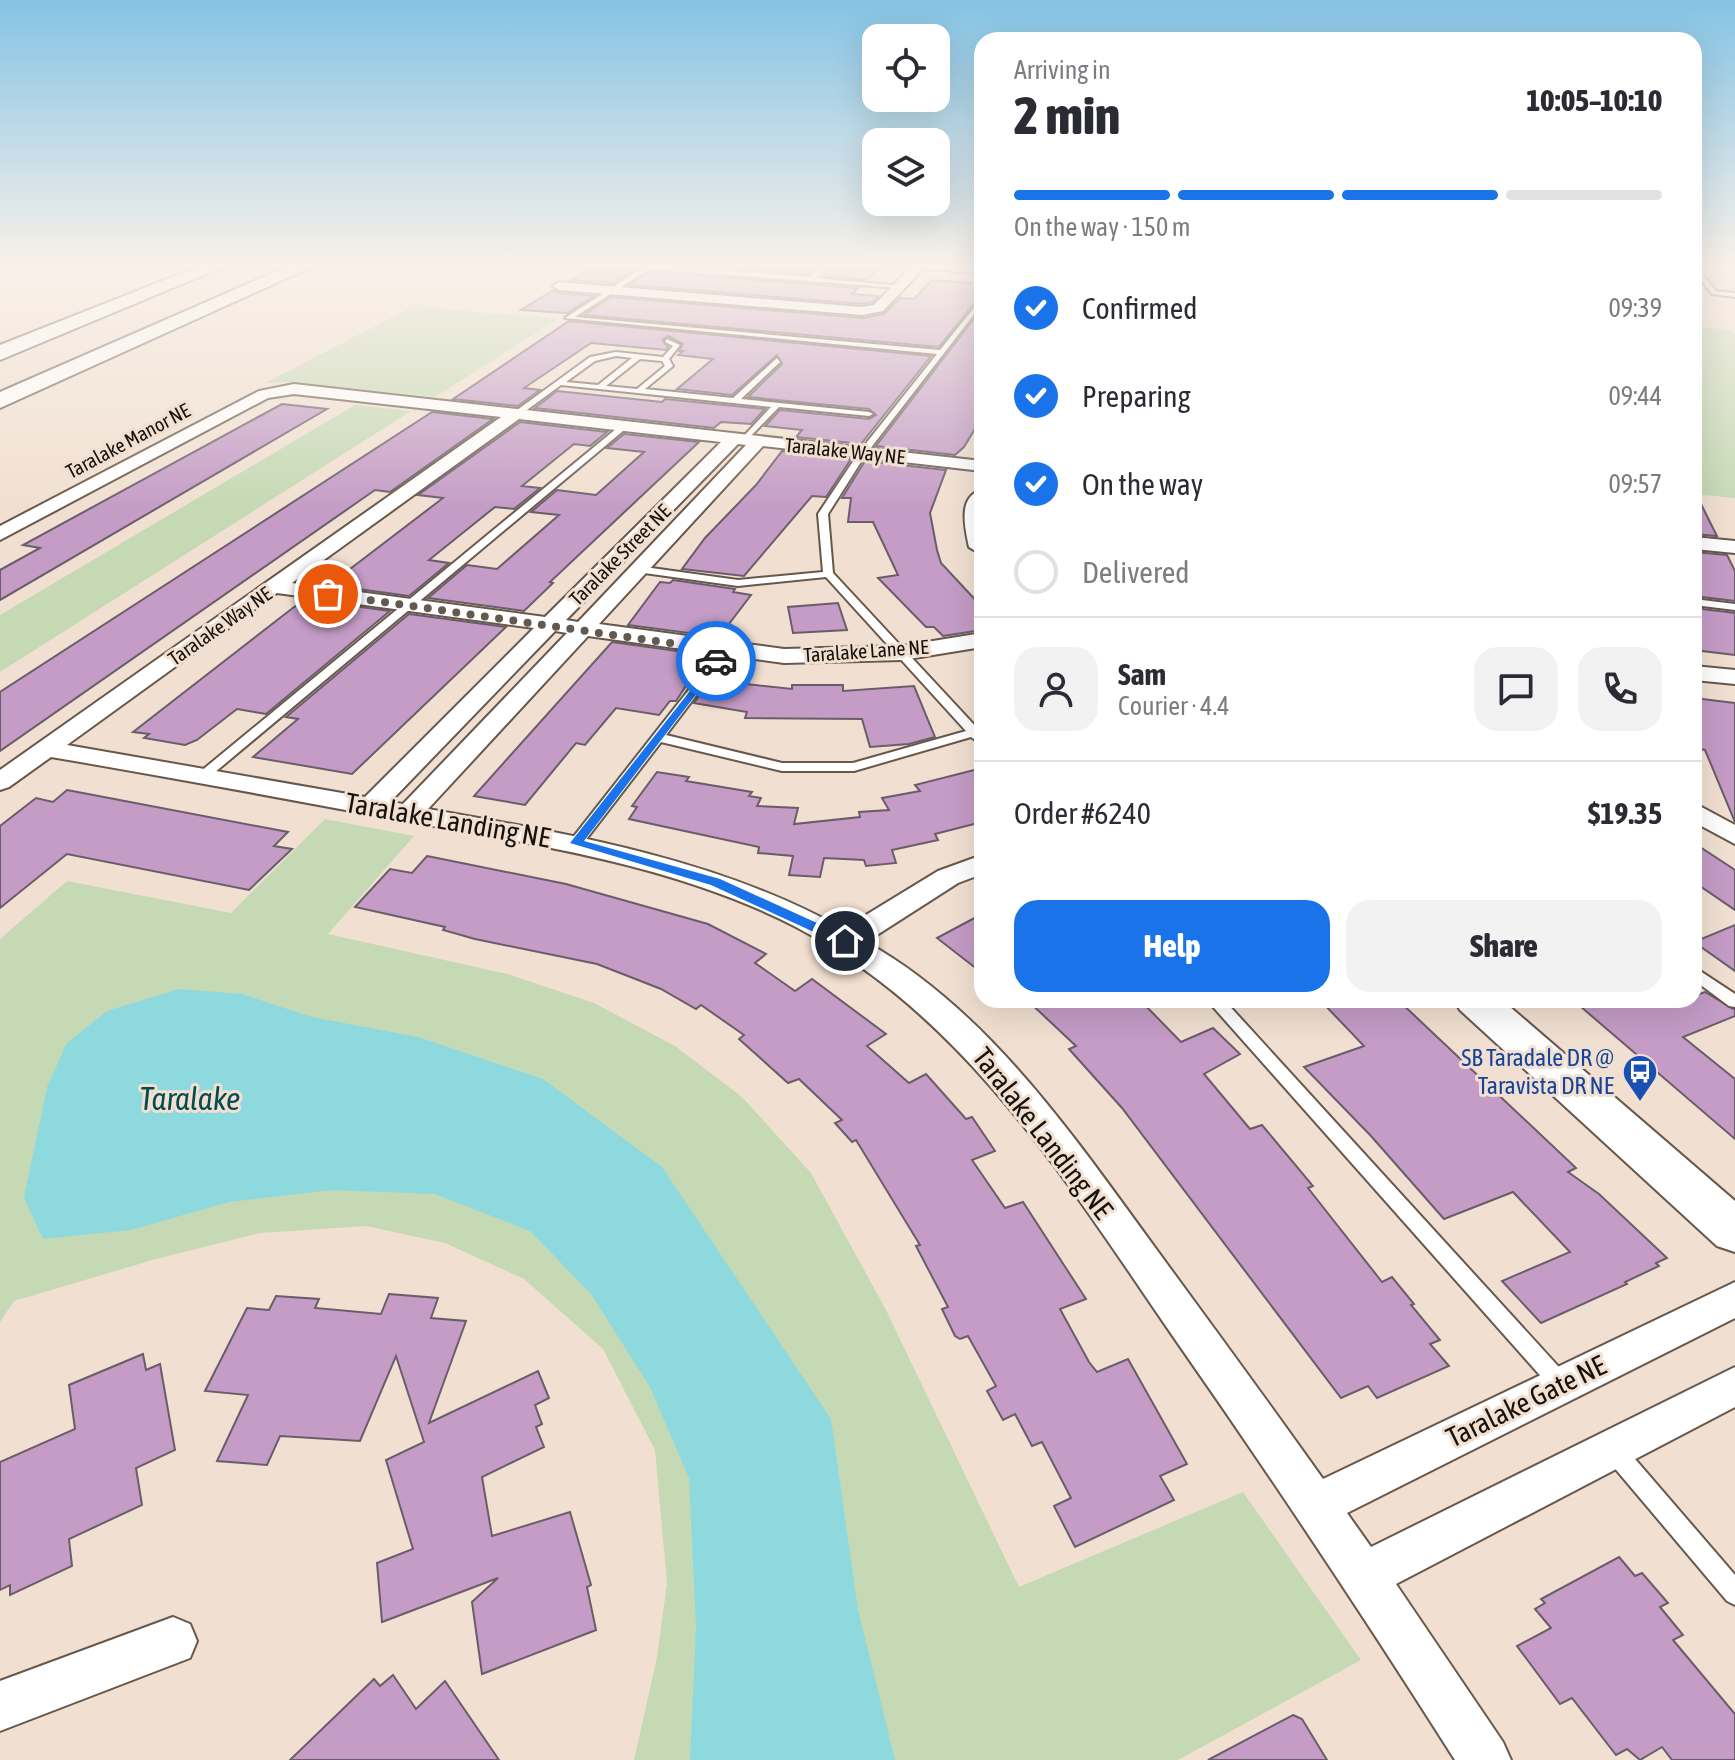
<!DOCTYPE html>
<html lang="en">
<head>
<meta charset="utf-8">
<style>
	body { margin:0; font-family:"Asap Condensed",sans-serif; background:#f2f2f3; color:#2b2b33; height:100vh; display:flex; flex-direction:column; font-size:30px; white-space:nowrap }
	* { box-sizing:border-box; margin:0 }
	p { font-size:26px; color:#7c7c81 }
	.icon { flex:none; width:44px; height:44px; fill:none; stroke:currentColor; stroke-width:2; stroke-linecap:round; stroke-linejoin:round }
	.map { position:relative; flex:1; overflow:hidden }
	.details { position:absolute; left:974px; top:32px; width:728px; height:976px; display:flex; flex-direction:column; background:#fff; border-radius:24px; box-shadow:0 8px 32px #0002 }
	.details>* { flex:none }
	.tools { position:absolute; left:862px; top:24px; display:grid; gap:16px }
	.tools a { display:grid; place-items:center; width:88px; height:88px; border-radius:16px; background:#fff; box-shadow:0 8px 32px #0002; font-size:40px }
	.pin { position:absolute; display:grid; place-items:center; width:68px; height:68px; color:#fff; margin:-34px; border:4px solid #fff; border-radius:50%; box-shadow:0 2px 8px #0007 }
	.courier { position:absolute; display:grid; place-items:center; width:80px; height:80px; margin:-40px; border:6px solid #1a73e8; border-radius:50%; background:#fff; color:#222; box-shadow:0 2px 10px #0007 }
	.summary em { font-style:normal; font-weight:800 }
	.summary div { display:flex; flex-direction:column-reverse }
	.summary { display:flex; align-items:center; justify-content:space-between; height:136px; padding:0 40px }
	h1 { font-size:52px; font-weight:800; line-height:60px }
	.bar { display:grid; grid-template-columns:repeat(4,1fr); gap:12px 8px; align-content:center; height:96px; padding:0 40px }
	.bar i { height:10px; border-radius:6px; background:#e1e1e2 }
	.bar .active { background:#1a73e8 }
	.bar p { grid-column:span 4 }
	.line { display:flex; align-items:center; gap:20px; padding:0 40px; border-top:2px solid #e1e1e2 }
	.line div { flex:1 }
	.round { display:grid; place-items:center; flex:none; width:84px; height:84px; border-radius:24px; background:#f2f2f3 }
	ol { padding:0 40px; list-style:none }
	li { display:flex; align-items:center; gap:24px; height:88px }
	li p { margin-inline-start:auto }
	li .icon { padding:8px; border-radius:50%; background:#1a73e8; color:#fff; stroke-width:4 }
	li:last-child { color:#7c7c81 }
	li i { width:44px; height:44px; border:4px solid #e1e1e2; border-radius:50% }
	.cta { display:flex; gap:16px; margin-top:auto; padding:16px 40px }
	.cta a { flex:1; height:92px; border-radius:24px; background:#1a73e8; color:#fff; font-size:32px; font-weight:800; line-height:92px; text-align:center }
	.cta a+a { background:#f2f2f3; color:#2b2b33 }
	.map>svg:first-child { display:block }
	.green { fill:#c5d9b5 }
	.water { fill:#8ed9de }
	.building { fill:#c49cc6; stroke:#6a5d6a; stroke-width:2 }
	.lines { fill:none; stroke-linecap:round; stroke-linejoin:round }
	.lane-casing { stroke:#67584c; stroke-width:4 }
	.street-casing { stroke:#67584c; stroke-width:4 }
	.secondary-casing { stroke:#67584c; stroke-width:4 }
	.highway-casing { stroke:#67584c; stroke-width:4 }
	.lane { fill:#fff; fill-rule:evenodd }
	.street { fill:#fff; fill-rule:evenodd }
	.secondary { fill:#fff; fill-rule:evenodd }
	.highway { fill:#fff; fill-rule:evenodd }
	.route { fill:#1a73e8 }
	.done { stroke:#635951; stroke-width:8; stroke-dasharray:0 14.4 }
	.labels { text-anchor:middle; stroke-width:6; stroke-linejoin:round; paint-order:stroke }
	.far-street-label { font-size:20px; fill:#17110c; stroke:#f1e0d1 }
	.transit-label { font-size:24px; fill:#164399; stroke:#f1e0d1; text-anchor:end }
	.near-street-label { font-size:28px; fill:#17110c; stroke:#f1e0d1 }
	.near-water-label { font-size:32px; font-style:italic; fill:#034b4f; stroke:#f1e0d1 }
</style>
</head>
<body>
<div class="map">
<svg width="1735" height="1760" viewBox="0 0 1735 1760">
	<rect width="100%" height="100%" fill="#f1e0d1"/>
	<g class="green">
		<polygon points="414,306 558,319 435,397 287,382 265,383"/>
		<polygon points="1694,327 1731,330 1735,335 1735,498 1694,494"/>
		<polygon points="355,405 411,411 0,672 0,615"/>
		<polygon points="325,819 414,836 328,934 507,974 594,1003 675,1046 742,1097 811,1173 885,1308 1019,1587 1243,1492 1361,1660 1178,1760 634,1760 657,1657 667,1583 655,1450 603,1349 524,1279 445,1243 366,1226 260,1233 156,1259 14,1301 0,1322 0,939 67,881 231,913"/>
	</g>
	<polygon class="water" points="179,989 242,994 312,1017 418,1037 543,1079 662,1167 831,1419 858,1610 895,1760 690,1760 696,1627 689,1478 650,1387 591,1294 530,1231 435,1194 332,1190 229,1202 131,1230 43,1239 24,1198 47,1087 67,1043 107,1011"/>
	<g class="building">
		<polygon points="598,264 642,264 613,283 571,280"/>
		<polygon points="685,264 820,264 808,274"/>
		<polygon points="835,264 883,264 867,280 823,276"/>
		<polygon points="650,272 858,288 852,294 878,296 873,302 862,304 630,285"/>
		<polygon points="932,280 982,284 982,294 939,347 584,315 611,297 863,318 884,314 900,298 914,299"/>
		<polygon points="554,290 559,293 594,296 567,313 521,310"/>
		<polygon points="977,315 982,316 982,417 964,447 955,455 876,446"/>
		<polygon points="569,321 931,356 861,444 796,437 802,430 765,426 780,410 869,419 876,415 869,409 748,397 782,364 777,355 732,395 677,389 713,359 678,355 683,351 679,351 683,344 668,336 662,340 668,347 666,350 591,343 524,388 540,390 518,406 453,399"/>
		<polygon points="557,391 662,402 665,399 765,409 751,424 721,422 714,428 535,408"/>
		<polygon points="282,404 327,409 0,600 0,570 40,548 23,545"/>
		<polygon points="432,412 493,419 390,492 375,490 0,751 0,692"/>
		<polygon points="520,422 607,432 590,446 574,444 522,486 540,488 514,509 495,507 429,560 449,563 409,596 329,585 443,498 418,495"/>
		<polygon points="624,434 699,442 550,582 553,583 524,611 428,598 467,565 497,569 559,515 531,512 557,490 596,495 644,452 607,448"/>
		<polygon points="782,451 851,459 826,497 812,496 744,576 682,569 705,538 756,485"/>
		<polygon points="865,461 946,470 930,513 937,550 941,563 982,607 982,630 943,636 934,627 926,627 878,578 898,575 873,522 848,522 851,498 842,498"/>
		<polygon points="1694,490 1717,536 1694,534"/>
		<polygon points="1694,552 1727,555 1735,571 1735,601 1694,596"/>
		<polygon points="673,580 735,589 733,592 751,595 719,637 628,625 660,582 670,583"/>
		<polygon points="309,600 390,611 266,714 237,709 197,740 185,745 144,738 149,734 133,732 294,607"/>
		<polygon points="838,603 847,630 793,633 788,607"/>
		<polygon points="1694,608 1735,613 1735,655 1694,650"/>
		<polygon points="409,614 506,627 352,774 253,757 298,719 286,717"/>
		<polygon points="612,642 706,655 676,701 670,701 659,715 616,708 585,745 576,743 525,805 474,796"/>
		<polygon points="711,680 792,689 792,685 843,685 843,691 914,686 935,737 909,744 870,747 862,719 745,718 747,712 694,703"/>
		<polygon points="1694,698 1735,703 1735,822 1705,750 1700,749 1694,735"/>
		<polygon points="982,768 982,822 935,834 938,840 892,850 896,863 866,866 864,860 824,858 820,877 789,875 793,856 758,853 759,847 629,819 637,807 632,806 657,772 689,777 686,781 752,792 749,796 761,798 757,806 798,808 794,824 860,817 859,812 889,810 882,798 920,791 915,785"/>
		<polygon points="67,790 288,832 274,846 292,849 249,890 67,854 0,908 0,826 36,798 53,802"/>
		<polygon points="1694,843 1735,870 1735,910 1694,882"/>
		<polygon points="427,856 566,884 708,924 766,954 755,963 795,991 812,979 886,1034 867,1046 909,1083 926,1074 966,1119 972,1117 995,1151 972,1160 1005,1208 1023,1202 1086,1299 1060,1309 1089,1362 1097,1372 1128,1359 1187,1464 1160,1476 1174,1500 1075,1547 1054,1506 1071,1498 1042,1442 1032,1446 1015,1414 1003,1420 987,1391 996,1386 968,1336 960,1339 955,1336 942,1309 948,1307 916,1246 920,1245 856,1140 852,1142 835,1123 842,1120 799,1079 788,1083 739,1039 744,1035 701,1005 696,1009 661,989 597,964 475,939 443,930 445,927 355,907 390,869 412,873"/>
		<polygon points="982,914 982,973 937,938"/>
		<polygon points="1735,925 1735,971 1694,942"/>
		<polygon points="1705,992 1735,1010 1735,1016 1683,1037 1735,1079 1735,1139 1573,1000 1694,1000 1694,996"/>
		<polygon points="1027,1000 1140,1000 1181,1042 1213,1028 1240,1054 1204,1074 1250,1129 1262,1125 1313,1186 1308,1188 1382,1282 1392,1277 1414,1304 1411,1305 1440,1340 1430,1344 1449,1366 1377,1398 1368,1386 1341,1398 1122,1108 1069,1049 1076,1046"/>
		<polygon points="1320,1000 1398,1000 1576,1168 1568,1172 1599,1194 1667,1258 1656,1263 1659,1266 1625,1282 1627,1284 1541,1323 1502,1281 1570,1252 1513,1192 1444,1219 1371,1136 1304,1067 1364,1046"/>
		<polygon points="389,1294 438,1298 431,1318 466,1321 429,1423 538,1371 549,1398 535,1405 542,1424 536,1427 544,1447 482,1477 492,1536 570,1512 591,1585 587,1587 596,1630 482,1674 472,1602 498,1578 382,1622 377,1563 413,1549 386,1460 424,1442 396,1356 360,1441 280,1436 267,1465 217,1461 248,1395 205,1391 247,1308 269,1310 276,1296 319,1299 315,1308 381,1314"/>
		<polygon points="143,1354 146,1370 160,1364 175,1450 136,1468 142,1505 69,1539 72,1566 10,1595 10,1585 0,1590 0,1462 75,1429 69,1385"/>
		<polygon points="1619,1557 1635,1576 1642,1573 1668,1603 1660,1607 1683,1635 1673,1640 1735,1714 1735,1760 1672,1760 1662,1747 1640,1760 1627,1749 1616,1755 1572,1698 1560,1704 1517,1646 1551,1628 1535,1609 1545,1603 1541,1599"/>
		<polygon points="393,1675 416,1709 445,1681 499,1760 290,1760 374,1679 380,1686"/>
		<polygon points="1293,1715 1302,1719 1327,1760 1208,1760"/>
	</g>
	<g class="lines">
		<defs>
			<g id="lane">
				<polygon points="648,264 809,277 825,264 832,264 816,278 902,286 899,288 649,269 575,317 940,350 982,298 982,304 866,454 828,514 833,573 978,729 982,734 982,745 971,737 854,771 782,771 661,742 581,846 576,847 569,843 571,840 721,649 725,648 730,651 666,735 782,763 853,763 966,731 826,577 738,586 637,572 632,569 637,566 738,580 823,572 818,514 860,451 937,354 565,318"/>
				<polygon points="1694,265 1716,291 1735,293 1735,297 1712,294 1694,271"/>
				<path d="M667,339l13,6 -11,14 4,7 -28,23 88,9 44,-40 3,4 -39,37 128,13 4,2 -4,2 -90,-9 -35,36 -4,-2 1,-2 30,-32 -210,-22 -41,30 -7,-2 77,-56 26,-5 47,5 10,-11 -8,-4zM616,356l16,2 -34,27 -32,-3 29,-21zM640,359l22,2 3,5 -28,23 -31,-3z"/>
				<polygon points="622,424 629,426 208,778 200,778 198,775 200,772"/>
				<polygon points="1694,599 1735,604 1735,610 1694,605"/>
				<polygon points="1694,967 1735,994 1735,1007 1729,1006 1694,980"/>
				<polygon points="1207,1000 1224,1000 1567,1376 1570,1383 1567,1390 1560,1393 1553,1390"/>
				<polygon points="1615,1442 1623,1445 1735,1575 1735,1605 1727,1601 1607,1459 1604,1452 1607,1445"/>
			</g>
			<g id="street">
				<polygon points="914,264 982,265 982,273 923,269 883,311 862,315 559,290 553,286 559,282 862,307 874,305"/>
				<path d="M294,384l688,77v10l-219,-25 -164,178 185,25 118,-3 80,-13v14l-80,13 -118,3 -196,-27 -160,173c141,25 288,49 415,120l95,-58 44,-16v19l-24,9 -92,59c124,69 211,199 293,311 55,75 110,150 164,226l412,-197v36l-388,195 24,34 364,-180v40l-339,177 107,158 8,18h-56c-89,-140 -181,-279 -276,-415 -108,-156 -210,-327 -383,-418 -120,-62 -259,-82 -391,-106 -118,-22 -236,-44 -354,-64l-42,30 -9,3v-20l501,-353 -207,-23 -26,4 -268,142v-14l259,-135zM519,419l202,23 -176,175 -253,-34zM738,444l8,1 -168,177 -12,-2zM277,593l257,35 -169,169 -298,-52zM555,631l12,2 -164,171 -13,-2z"/>
				<polygon points="1694,537 1735,541 1735,553 1694,549"/>
				<polygon points="1694,666 1735,670 1735,684 1694,680"/>
				<polygon points="1694,803 1735,825 1735,844 1694,822"/>
				<polygon points="173,1617 190,1624 197,1641 190,1658 0,1731 0,1681"/>
			</g>
			<g id="secondary">
				<path d="M982,490v65l-13,-8c-4,-19 -12,-51 13,-57z"/>
				<polygon points="1454,1000 1502,1000 1735,1201 1735,1252 1717,1246 1460,1010"/>
			</g>
			<g id="highway">
				<polygon points="205,264 230,264 0,360 0,345"/>
				<polygon points="293,264 318,264 0,408 0,392"/>
			</g>
		</defs>
		<use href="#lane" class="lane-casing"/>
		<use href="#street" class="street-casing"/>
		<use href="#secondary" class="secondary-casing"/>
		<use href="#highway" class="highway-casing"/>
		<use href="#lane" class="lane"/>
		<use href="#street" class="street"/>
		<use href="#secondary" class="secondary"/>
		<use href="#highway" class="highway"/>
	</g>
	<linearGradient id="sky" x2="0" y2="1"><stop stop-color="#84c3e4"/><stop offset="0.52" stop-color="#f9f1ea"/><stop offset="1" stop-color="#f9f1ea" stop-opacity="0"/></linearGradient>
	<rect width="1735" height="510" fill="url(#sky)"/>
	<polygon class="route" points="716,658 720,663 584,841 720,879 850,938 850,944 840,944 711,885 570,843"/>
	<g class="lines">
		<polyline class="done" points="328,594 725,651 716,661"/>
	</g>
	<defs>
		<symbol id="bus-pin" viewBox="-11 -11 22 30"><path d="M0 17L-7.5 6A9.5 9.5 0 1 1 7.5 6Z" fill="#1a4fb4" stroke="#f1e0d1"/><path d="M-5-6H5V4H4V6H2V4H-2V6H-4V4H-5ZM-3.5-4V0h7V-4ZM-3.5 1.2v1.5H-2V1.2ZM2 1.2v1.5H3.5V1.2Z" fill="#fff"/></symbol>
	</defs>
	<g fill-rule="evenodd">
		<use href="#bus-pin" x="1620" y="1052" width="40" height="54"/>
	</g>
	<g class="labels">
		<g class="far-street-label">
			<text transform="translate(128 441) rotate(-28)" y="7">Taralake Manor NE</text>
			<text transform="translate(845 451) rotate(6)" y="7">Taralake Way NE</text>
			<text transform="translate(620 555) rotate(-45)" y="7">Taralake Street NE</text>
			<text transform="translate(220 626) rotate(-35)" y="7">Taralake Way NE</text>
			<text transform="translate(866 651) rotate(-4)" y="7">Taralake Lane NE</text>
		</g>
		<g class="transit-label">
			<text x="1614" y="1066">SB Taradale DR @<tspan x="1614" dy="28">Taravista DR NE</tspan></text>
		</g>
		<g class="near-street-label">
			<text transform="translate(448 820) rotate(10)" y="10">Taralake Landing NE</text>
			<text transform="translate(1043 1133) rotate(52)" y="10">Taralake Landing NE</text>
			<text transform="translate(1526 1401) rotate(-26)" y="10">Taralake Gate NE</text>
		</g>
		<g class="near-water-label">
			<text x="190" y="1110">Taralake</text>
		</g>
	</g>
</svg>
<div class="tools">
<a><svg class="icon" aria-label="locate" viewBox="0 0 24 24"><circle cx="12" cy="12" r="6"/><path d="M12 2v4M12 18v4M2 12h4M18 12h4"/></svg></a>
<a><svg class="icon" aria-label="layers" viewBox="0 0 24 24"><path d="M12 4l9 5-9 5-9-5zM3 14l9 5 9-5"/></svg></a>
</div>
<div class="pin" style="left:328px;top:594px;background:#ea580c"><svg class="icon" aria-label="bag" viewBox="0 0 24 24"><path d="M5 8h14l-1 12H6zM9 8a3 3 0 0 1 6 0"/></svg></div>
<div class="pin" style="left:845px;top:941px;background:#1f2937"><svg class="icon" aria-label="home" viewBox="0 0 24 24"><path d="M3 11l9-7 9 7M6 9v11h12V9"/></svg></div>
<div class="courier" style="left:716px;top:661px"><svg class="icon" aria-label="car" viewBox="0 0 24 24"><path d="M5 17H2v-5l4-1 3-4h7l3 4 3 1v5h-3M9 17h6M6 11h13"/><circle cx="7" cy="17" r="2"/><circle cx="17" cy="17" r="2"/></svg></div>
<section class="details">
<div class="summary"><div><h1>2 min</h1><p>Arriving in</p></div><em>10:05–10:10</em></div>
<div class="bar"><i class="active"></i><i class="active"></i><i class="active"></i><i></i><p>On the way · 150 m</p></div>
<ol>
<li><svg class="icon" aria-label="check" viewBox="0 0 24 24"><path d="M5 12l5 5 9-10"/></svg>Confirmed<p>09:39</p></li>
<li><svg class="icon" aria-label="check" viewBox="0 0 24 24"><path d="M5 12l5 5 9-10"/></svg>Preparing<p>09:44</p></li>
<li><svg class="icon" aria-label="check" viewBox="0 0 24 24"><path d="M5 12l5 5 9-10"/></svg>On the way<p>09:57</p></li>
<li><i></i>Delivered</li>
</ol>
<div class="line" style="height:144px"><a class="round"><svg class="icon" aria-label="person" viewBox="0 0 24 24"><circle cx="12" cy="8" r="4"/><path d="M4 21q1-7 8-7t8 7"/></svg></a><div><b>Sam</b><p>Courier · 4.4</p></div><a class="round"><svg class="icon" aria-label="chat" viewBox="0 0 24 24"><path d="M4 5h16v11H9l-5 4z"/></svg></a><a class="round"><svg class="icon" aria-label="phone" viewBox="0 0 24 24"><path d="M5 4h4l2 5-3 2q2 4 5 5l2-3 5 2v4C11 20 4 13 5 4z"/></svg></a></div>
<div class="line" style="height:104px"><div>Order #6240</div><b>$19.35</b></div>
<div class="cta"><a>Help</a><a>Share</a></div>
</section>
</div>
</body>
</html>
